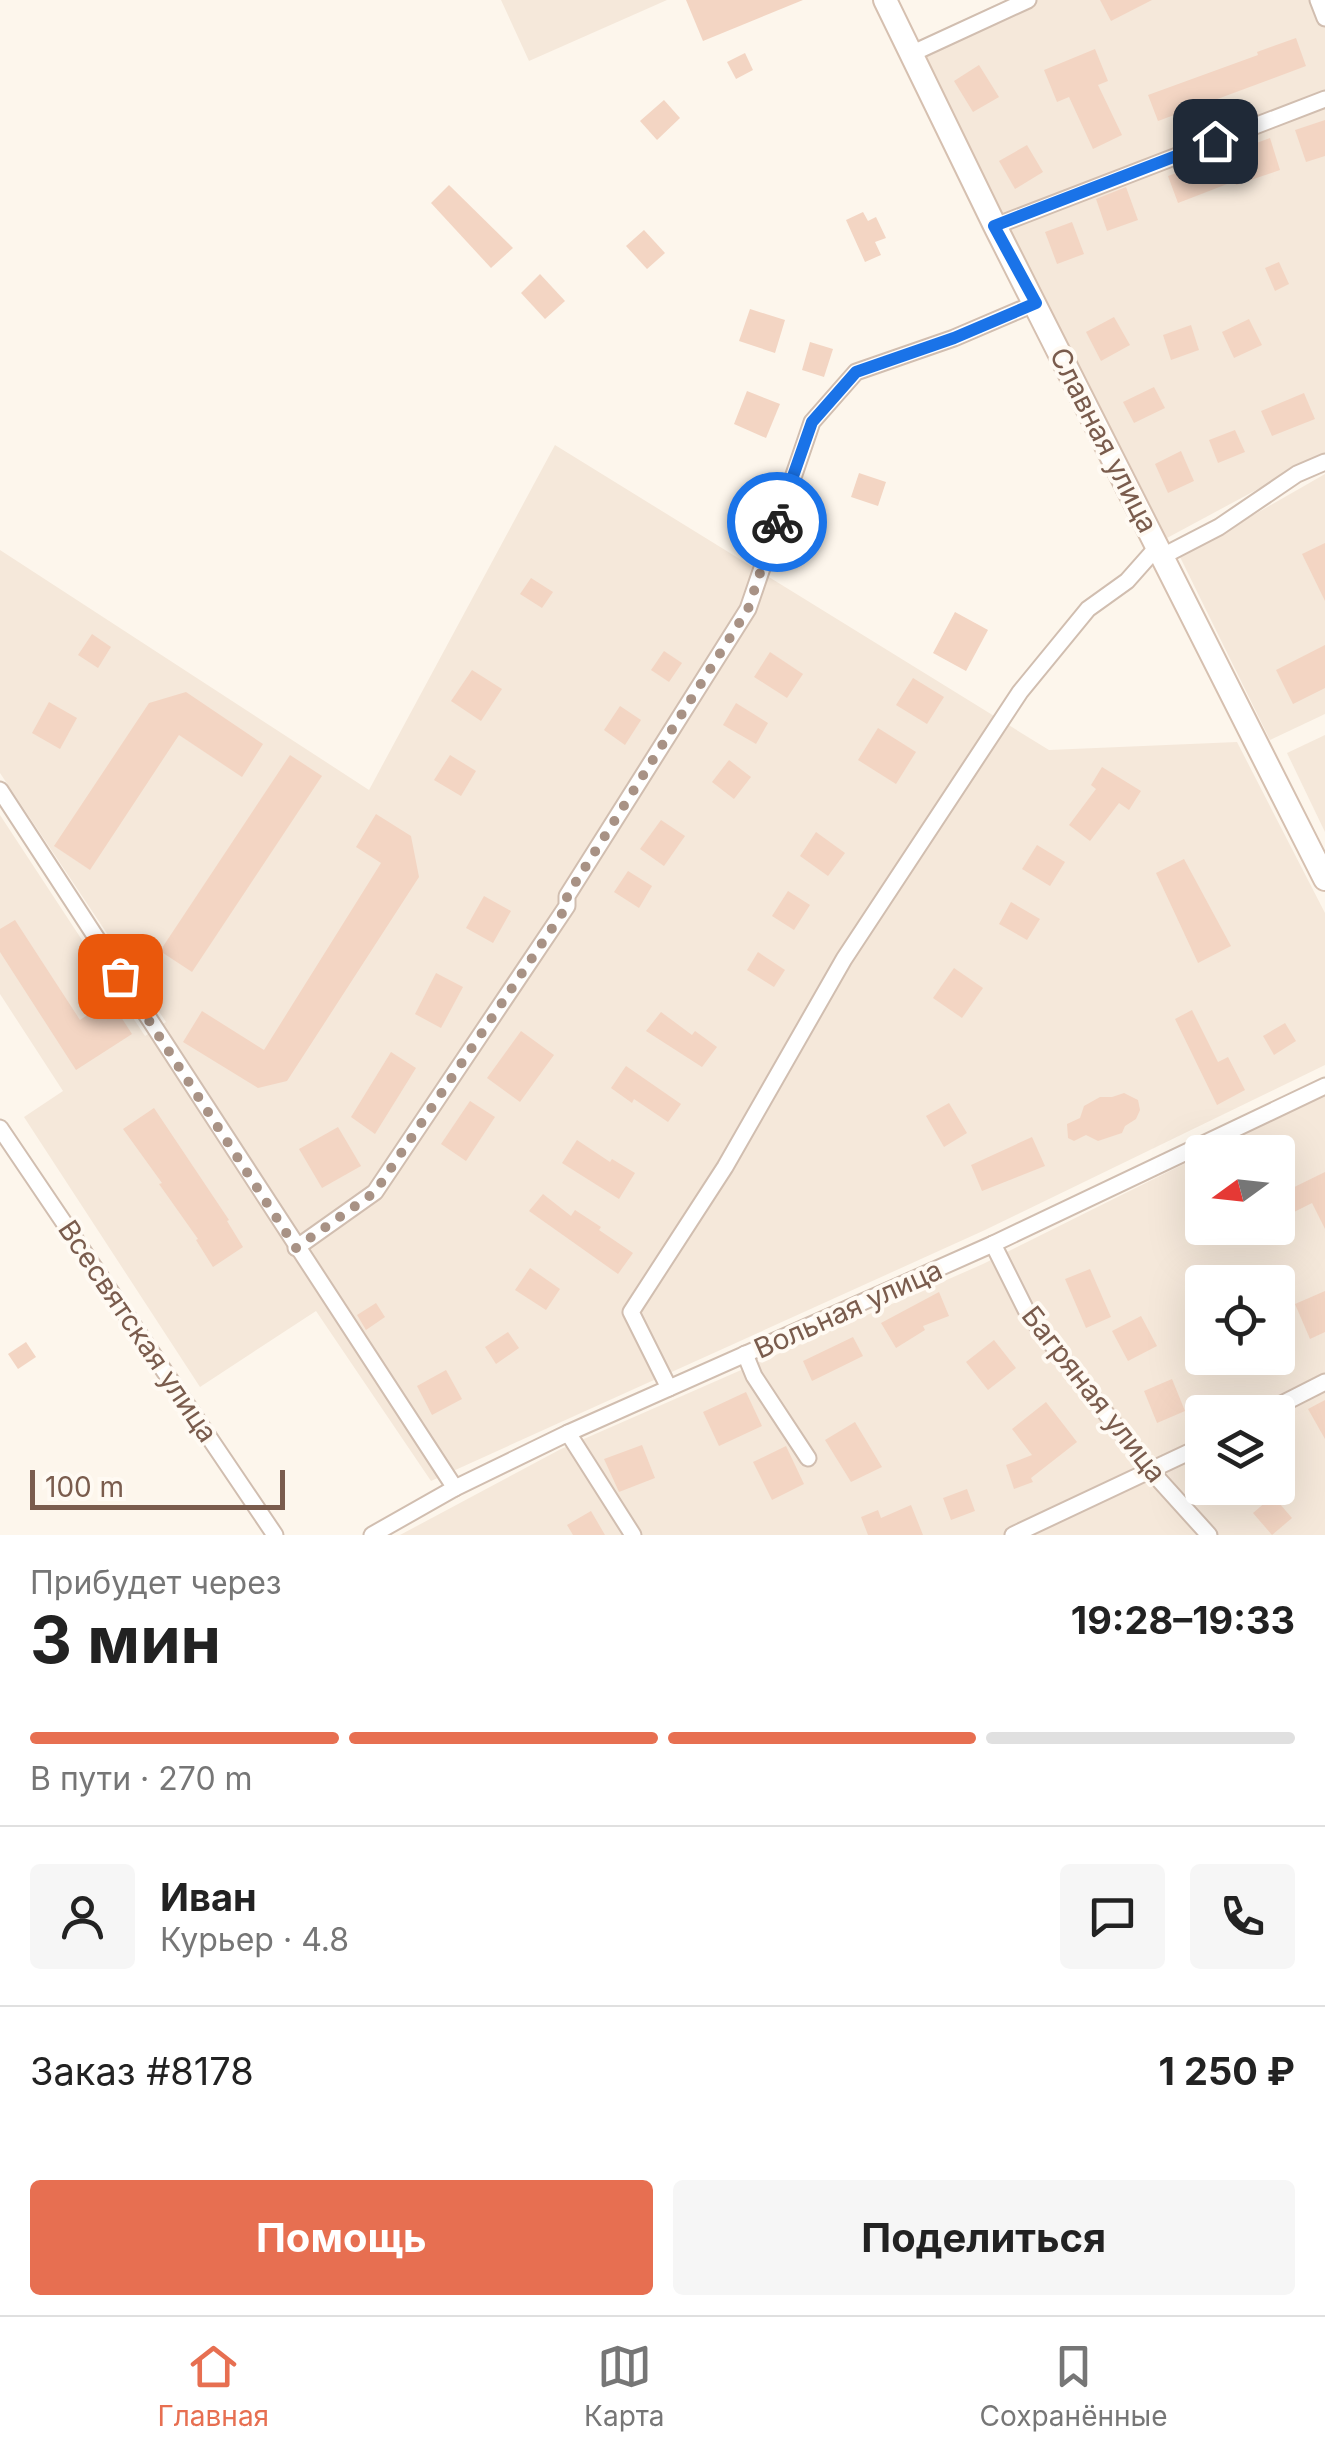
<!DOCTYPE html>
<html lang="ru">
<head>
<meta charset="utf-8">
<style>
	body { margin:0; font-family:Inter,sans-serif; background:#f6f6f6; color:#222; height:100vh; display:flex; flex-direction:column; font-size:38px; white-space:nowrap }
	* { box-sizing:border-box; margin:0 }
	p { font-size:32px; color:#767676 }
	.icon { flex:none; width:55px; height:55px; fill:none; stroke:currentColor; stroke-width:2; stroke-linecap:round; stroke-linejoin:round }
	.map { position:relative; height:1535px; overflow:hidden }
	.details { display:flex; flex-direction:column; background:#fff; flex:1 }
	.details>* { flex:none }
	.needle { width:65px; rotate:255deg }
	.controls { position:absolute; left:1185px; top:1135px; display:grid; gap:20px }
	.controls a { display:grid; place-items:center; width:110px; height:110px; border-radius:10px; background:#fff; box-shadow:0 10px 40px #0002; font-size:50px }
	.scale { position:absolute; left:30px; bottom:25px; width:255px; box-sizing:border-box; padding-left:10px; border:5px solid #7a5c4d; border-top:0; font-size:28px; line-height:35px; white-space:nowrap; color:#7a5c4d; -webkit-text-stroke:8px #fffaf3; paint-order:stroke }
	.pin { position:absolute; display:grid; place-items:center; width:85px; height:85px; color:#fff; margin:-42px; border-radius:20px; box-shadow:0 5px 15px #0006 }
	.courier { position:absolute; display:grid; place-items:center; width:100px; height:100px; margin:-50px; border:8px solid #1a73e8; border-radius:50%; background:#fff; color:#222; box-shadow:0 2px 12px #0007 }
	.overview em { font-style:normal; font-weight:700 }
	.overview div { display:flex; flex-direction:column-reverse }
	.overview { display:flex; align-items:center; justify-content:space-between; height:170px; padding:0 30px }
	h1 { font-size:65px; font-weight:700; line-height:75px }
	.bar { display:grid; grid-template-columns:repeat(4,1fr); gap:15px 10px; align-content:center; height:120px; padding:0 30px }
	.bar i { height:12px; border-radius:8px; background:#e0e0e0 }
	.bar .active { background:#e76f51 }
	.bar p { grid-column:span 4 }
	.line { display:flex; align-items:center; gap:25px; padding:0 30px; border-top:2px solid #e0e0e0 }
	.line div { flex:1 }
	.round { display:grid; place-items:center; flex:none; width:105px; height:105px; border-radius:10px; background:#f6f6f6 }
	.cta { display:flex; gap:20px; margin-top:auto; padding:20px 30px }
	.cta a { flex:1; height:115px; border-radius:10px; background:#e76f51; color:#fff; font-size:40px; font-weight:700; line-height:115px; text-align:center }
	.cta a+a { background:#f6f6f6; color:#222 }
	.menu { display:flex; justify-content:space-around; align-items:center; height:140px; border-top:2px solid #e0e0e0; background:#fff; font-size:28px; color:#767676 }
	.menu a { display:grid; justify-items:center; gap:5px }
	.menu .active { color:#e76f51 }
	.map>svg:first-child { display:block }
	.residential { fill:#f5e8da; fill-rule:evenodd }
	.building { fill:#f3d5c3 }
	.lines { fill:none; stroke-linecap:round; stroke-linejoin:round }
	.street-casing { stroke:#d1beb0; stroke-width:19 }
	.secondary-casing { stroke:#d6c0b0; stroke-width:26 }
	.street { stroke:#fff; stroke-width:15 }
	.secondary { stroke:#fff; stroke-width:22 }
	.done { stroke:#a89285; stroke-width:10; stroke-dasharray:0 18 }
	.route { stroke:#1a73e8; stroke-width:12 }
	.labels { text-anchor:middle; stroke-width:8; stroke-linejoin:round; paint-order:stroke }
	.street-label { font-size:28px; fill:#7a5c4d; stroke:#fffaf3 }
</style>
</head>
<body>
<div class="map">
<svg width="1325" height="1535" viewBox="0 0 1325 1535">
	<rect width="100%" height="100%" fill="#fdf6ec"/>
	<g class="residential">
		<polygon points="501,0 667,0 529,61"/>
		<polygon points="1006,0 1325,0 1325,453 1167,538 915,42"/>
		<polygon points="555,445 1049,750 1237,742 1325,913 1325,1065 985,1230 431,1481 316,1311 200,1387 24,1117 63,1091 0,994 0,815 145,1036 166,1022 0,773 0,550 369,790"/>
		<polygon points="1325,474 1325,714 1270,740 1180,557"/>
		<polygon points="1325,735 1325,832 1287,753"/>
		<path d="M1325,1095v440h-925l161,-86 422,-185 219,-109v73h76v-76h-70zM1202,1282h76v76h-76zM1202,1412h76v76h-76z"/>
	</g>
	<g class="building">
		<polygon points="686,0 803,0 703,41"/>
		<polygon points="1100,0 1152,0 1111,21"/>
		<polygon points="1296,38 1306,66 1158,121 1148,95 1258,55 1257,52"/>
		<polygon points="1095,49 1108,81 1098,85 1122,135 1093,149 1069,97 1057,102 1044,70"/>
		<polygon points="745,53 753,70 736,79 727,62"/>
		<polygon points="979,65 999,97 973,112 954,81"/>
		<polygon points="664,100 680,118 657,140 640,121"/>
		<polygon points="1325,120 1325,156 1306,162 1295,130"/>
		<polygon points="1270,138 1280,170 1236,185 1235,181 1178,203 1168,176"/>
		<polygon points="1027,145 1043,172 1015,189 999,161"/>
		<polygon points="449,185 513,248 491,268 431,203"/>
		<polygon points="1126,187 1138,220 1107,231 1096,199"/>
		<polygon points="863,212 868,221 876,217 886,238 875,242 881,255 865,262 846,220"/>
		<polygon points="1072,222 1084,254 1057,264 1045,232"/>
		<polygon points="644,230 665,253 647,269 626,246"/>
		<polygon points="1279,262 1289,284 1275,291 1265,268"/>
		<polygon points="540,274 565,301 545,319 521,293"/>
		<polygon points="750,309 785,320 775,353 739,341"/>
		<polygon points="1114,317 1130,345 1101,361 1086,332"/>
		<polygon points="1249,319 1262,345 1234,358 1222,332"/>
		<polygon points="1191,325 1199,350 1171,360 1163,335"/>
		<polygon points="810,342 833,349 824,377 802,370"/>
		<polygon points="1154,387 1165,408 1134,423 1123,402"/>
		<polygon points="747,391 780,404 766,438 734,424"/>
		<polygon points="1304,393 1315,419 1272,436 1261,411"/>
		<polygon points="1235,430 1245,452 1218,463 1209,440"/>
		<polygon points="1181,451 1194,481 1168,493 1155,464"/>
		<polygon points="859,473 886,482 878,506 851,497"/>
		<polygon points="1325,543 1325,601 1302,554"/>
		<polygon points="531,578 553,592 542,608 520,594"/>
		<polygon points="955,612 988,630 966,671 933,653"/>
		<polygon points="92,634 111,647 98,668 78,655"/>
		<polygon points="1325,645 1325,688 1293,704 1276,670"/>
		<polygon points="664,651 682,663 669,682 651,670"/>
		<polygon points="770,652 803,674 787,698 754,677"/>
		<polygon points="472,670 502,689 481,721 451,701"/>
		<polygon points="913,678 944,697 927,724 896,705"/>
		<polygon points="186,692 263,744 242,777 179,735 90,870 54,846 149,703"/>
		<polygon points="49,702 77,718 60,749 32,733"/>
		<polygon points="736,703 768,723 756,744 723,725"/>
		<polygon points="620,706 641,720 625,745 604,730"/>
		<polygon points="878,728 916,752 896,784 858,760"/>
		<polygon points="290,755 322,776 192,972 160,951"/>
		<polygon points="450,755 476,771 461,796 434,780"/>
		<polygon points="729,760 751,777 734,799 712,782"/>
		<polygon points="1102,767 1141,791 1129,810 1119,803 1090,841 1069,825 1096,789 1091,785"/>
		<polygon points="376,814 411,836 419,877 287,1081 258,1088 183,1042 202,1011 264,1050 381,863 356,847"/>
		<polygon points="661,820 685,836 664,866 640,849"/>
		<polygon points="816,832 845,853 828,876 800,856"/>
		<polygon points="1037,845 1065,862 1050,886 1022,869"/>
		<polygon points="1184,859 1231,946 1198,963 1156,873"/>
		<polygon points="628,871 652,886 639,908 614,892"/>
		<polygon points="788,891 810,905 794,930 772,916"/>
		<polygon points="484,896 511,911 493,943 466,928"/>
		<polygon points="1011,902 1040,919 1027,940 999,924"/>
		<polygon points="15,920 80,1020 110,1000 132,1034 76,1070 0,952 0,929"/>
		<polygon points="758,952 785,970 774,987 747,970"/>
		<polygon points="954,968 983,988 962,1018 933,998"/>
		<polygon points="436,973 463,987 441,1028 415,1014"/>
		<polygon points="1192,1010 1218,1062 1228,1057 1245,1090 1217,1105 1175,1019"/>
		<polygon points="661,1012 692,1035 695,1031 717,1047 702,1067 646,1031"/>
		<polygon points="1285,1023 1296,1041 1274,1055 1263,1036"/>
		<polygon points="521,1031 554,1055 520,1102 487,1078"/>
		<polygon points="391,1052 416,1068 375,1134 351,1117"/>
		<polygon points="626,1066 681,1104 668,1122 634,1099 632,1103 611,1088"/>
		<polygon points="1124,1093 1138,1100 1140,1110 1136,1119 1125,1126 1122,1133 1098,1141 1086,1135 1074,1141 1068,1138 1067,1124 1080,1118 1084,1106 1100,1097 1112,1097"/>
		<polygon points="470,1101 495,1117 466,1161 441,1144"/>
		<polygon points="949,1103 967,1133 944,1147 926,1116"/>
		<polygon points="154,1108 229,1220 227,1221 243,1247 213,1267 196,1240 198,1239 159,1184 162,1183 123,1129"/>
		<polygon points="338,1127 361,1166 322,1188 299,1149"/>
		<polygon points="1032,1137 1045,1166 982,1191 971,1165"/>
		<polygon points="577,1140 610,1162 612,1159 635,1173 619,1199 562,1163"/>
		<polygon points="1325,1172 1325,1229 1312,1203 1278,1220 1278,1195"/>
		<polygon points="543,1194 571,1216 575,1210 601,1227 599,1230 633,1253 618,1274 529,1211"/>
		<polygon points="530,1268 560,1289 546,1310 515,1290"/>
		<polygon points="1090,1269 1111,1317 1086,1328 1065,1279"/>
		<polygon points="1325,1291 1325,1332 1310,1339 1295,1304"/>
		<polygon points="939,1292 949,1316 923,1326 925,1330 896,1348 881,1323"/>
		<polygon points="376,1303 385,1317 366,1330 357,1315"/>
		<polygon points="1141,1316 1157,1346 1128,1361 1112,1331"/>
		<polygon points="508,1332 519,1348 496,1364 485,1347"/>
		<polygon points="853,1337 863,1356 812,1381 803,1361"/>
		<polygon points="994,1340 1016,1368 988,1390 966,1362"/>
		<polygon points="26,1342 36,1357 18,1369 8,1354"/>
		<polygon points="446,1370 462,1399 432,1415 417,1386"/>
		<polygon points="1172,1379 1185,1411 1157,1423 1144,1391"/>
		<polygon points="746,1392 762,1426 719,1446 703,1412"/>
		<polygon points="1325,1400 1325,1439 1308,1409"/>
		<polygon points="1046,1402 1077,1442 1031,1478 1033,1482 1014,1489 1006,1465 1032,1455 1012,1429"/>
		<polygon points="855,1422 882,1467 851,1482 825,1440"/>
		<polygon points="642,1445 655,1478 619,1492 604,1459"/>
		<polygon points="786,1446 804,1484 772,1500 753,1462"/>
		<polygon points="967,1489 975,1511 951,1520 943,1498"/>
		<polygon points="1273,1496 1292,1518 1272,1535 1253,1513"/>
		<polygon points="911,1505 923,1535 868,1535 861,1517 878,1510 881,1518"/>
		<polygon points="591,1511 605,1535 573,1535 567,1525"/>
	</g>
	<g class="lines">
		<defs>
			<g id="street">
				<polyline points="1318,0 1325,18"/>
				<polyline points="913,53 1028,0"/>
				<polyline points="995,226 1325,99"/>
				<polyline points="1163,556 1219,527 1297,474 1325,462"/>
				<polyline points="0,790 455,1488"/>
				<polyline points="0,1128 275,1535"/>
				<polyline points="993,1244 1028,1314 1152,1472 1209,1535"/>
				<polyline points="296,1248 375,1192 567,906 567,896 748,609 812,422 856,372 954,338 1036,303"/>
				<polyline points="745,1354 754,1376 808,1458"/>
				<polyline points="669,1388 631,1312 725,1167 844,959 1020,692 1088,609 1127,581 1158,546"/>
				<polyline points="1266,1412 1325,1382"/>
				<polyline points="568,1433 633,1535"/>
				<polyline points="372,1535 455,1488 568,1433 993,1244 1325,1086"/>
				<polyline points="1013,1535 1202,1446"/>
			</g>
			<polyline id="secondary" points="885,0 995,226 1325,879"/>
		</defs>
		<use href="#street" class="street-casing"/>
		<use href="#secondary" class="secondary-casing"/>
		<use href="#street" class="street"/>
		<use href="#secondary" class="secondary"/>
	</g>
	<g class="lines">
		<polyline class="done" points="120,976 296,1248 375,1192 567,906 567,896 748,609 777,522"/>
		<polyline class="route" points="777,522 812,422 856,372 954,338 1036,303 994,226 1215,141"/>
	</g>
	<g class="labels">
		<g class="street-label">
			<text transform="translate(1104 440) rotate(63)" y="10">Славная улица</text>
			<text transform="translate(848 1309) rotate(-24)" y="10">Вольная улица</text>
			<text transform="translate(138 1331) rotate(56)" y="10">Всесвятская улица</text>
			<text transform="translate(1094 1394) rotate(52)" y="10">Багряная улица</text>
		</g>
	</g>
</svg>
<div class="controls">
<a><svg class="needle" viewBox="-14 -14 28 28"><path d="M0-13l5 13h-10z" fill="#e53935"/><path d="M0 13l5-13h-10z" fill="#767676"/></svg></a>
<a><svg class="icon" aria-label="locate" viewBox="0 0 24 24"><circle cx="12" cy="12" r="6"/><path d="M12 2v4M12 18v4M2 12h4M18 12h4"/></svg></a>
<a><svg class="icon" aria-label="layers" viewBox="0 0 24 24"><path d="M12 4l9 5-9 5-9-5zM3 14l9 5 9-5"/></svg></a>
</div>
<div class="scale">100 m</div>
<div class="pin" style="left:120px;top:976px;background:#ea580c"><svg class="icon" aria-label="bag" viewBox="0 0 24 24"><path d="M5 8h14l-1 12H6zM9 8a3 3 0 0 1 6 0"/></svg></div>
<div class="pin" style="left:1215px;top:141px;background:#1f2937"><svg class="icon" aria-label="home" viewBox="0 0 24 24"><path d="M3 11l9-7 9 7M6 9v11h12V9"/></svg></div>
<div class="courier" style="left:777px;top:522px"><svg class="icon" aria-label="bike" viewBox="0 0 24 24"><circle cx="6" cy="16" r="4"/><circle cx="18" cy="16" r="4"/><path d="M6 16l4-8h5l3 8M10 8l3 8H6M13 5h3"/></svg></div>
</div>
<section class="details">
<div class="overview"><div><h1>3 мин</h1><p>Прибудет через</p></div><em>19:28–19:33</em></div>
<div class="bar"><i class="active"></i><i class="active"></i><i class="active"></i><i></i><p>В пути · 270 m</p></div>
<div class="line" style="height:180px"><a class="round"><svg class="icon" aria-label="person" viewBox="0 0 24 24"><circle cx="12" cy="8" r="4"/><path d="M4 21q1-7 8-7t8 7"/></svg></a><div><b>Иван</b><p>Курьер · 4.8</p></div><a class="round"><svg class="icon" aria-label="chat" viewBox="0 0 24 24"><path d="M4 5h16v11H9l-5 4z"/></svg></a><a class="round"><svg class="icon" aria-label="phone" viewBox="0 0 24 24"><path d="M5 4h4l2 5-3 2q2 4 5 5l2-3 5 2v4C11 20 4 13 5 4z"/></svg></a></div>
<div class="line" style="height:130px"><div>Заказ #8178</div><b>1 250 ₽</b></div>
<div class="cta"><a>Помощь</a><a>Поделиться</a></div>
</section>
<nav class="menu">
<a class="active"><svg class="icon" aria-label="home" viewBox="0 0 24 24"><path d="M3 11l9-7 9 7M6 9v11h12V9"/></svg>Главная</a>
<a><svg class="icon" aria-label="map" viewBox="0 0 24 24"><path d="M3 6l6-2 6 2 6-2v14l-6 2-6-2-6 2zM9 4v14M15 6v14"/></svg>Карта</a>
<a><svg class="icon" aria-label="saved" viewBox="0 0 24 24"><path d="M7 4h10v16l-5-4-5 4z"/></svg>Сохранённые</a>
</nav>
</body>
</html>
